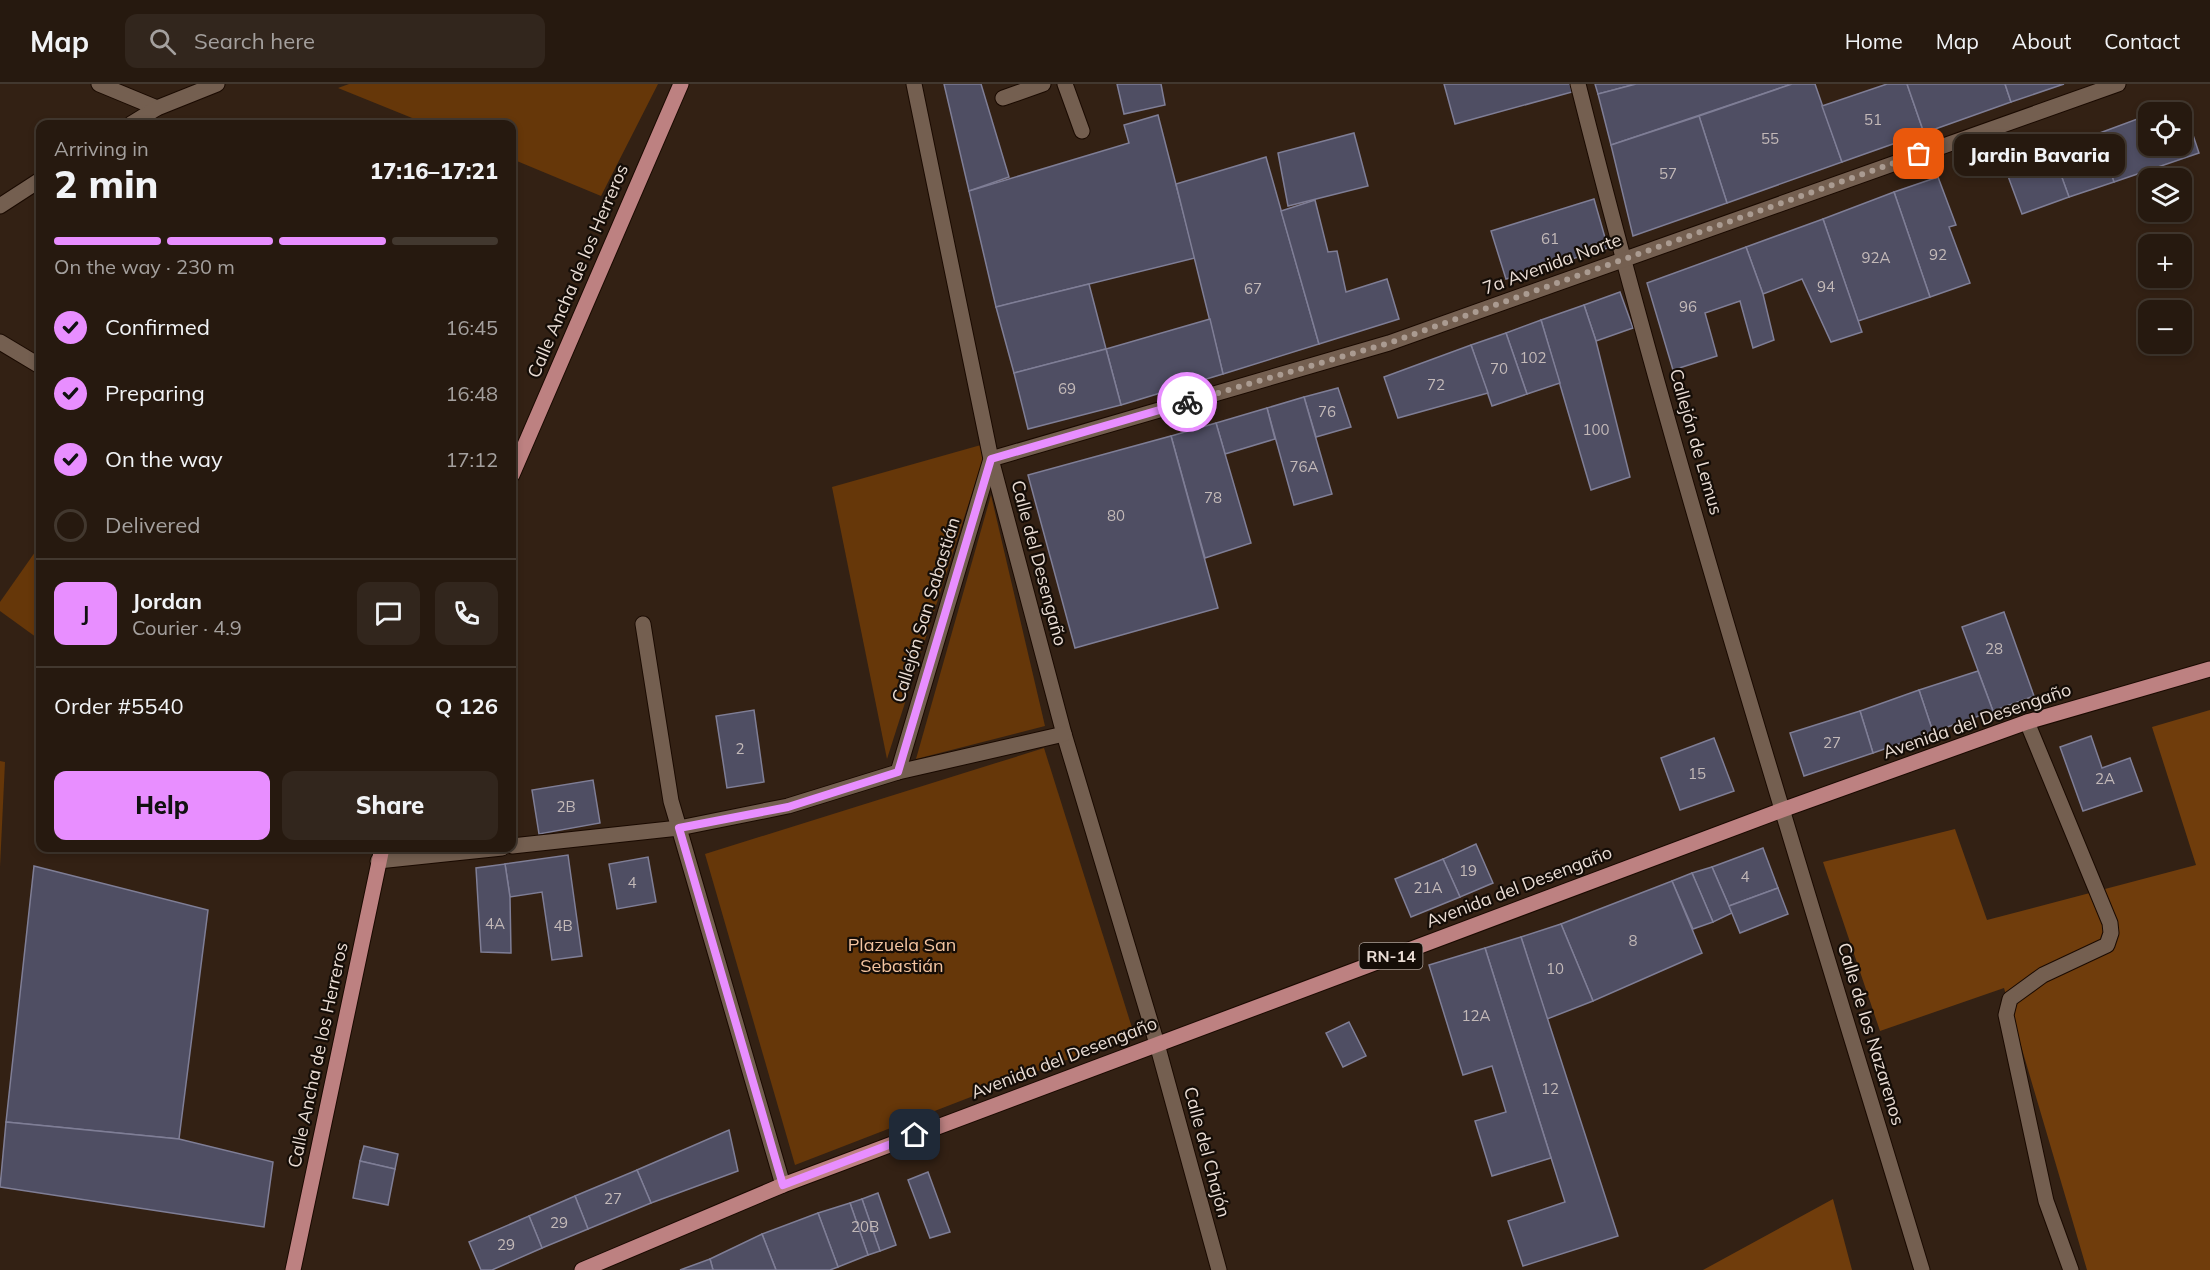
<!DOCTYPE html>
<html lang="en">
<head>
<meta charset="utf-8">
<style>
	body { margin:0; font-family:Mulish,sans-serif; background:#32261d; color:#f1f3f6; height:100vh; display:flex; flex-direction:column; font-size:22px; white-space:nowrap }
	* { box-sizing:border-box; margin:0 }
	p { font-size:20px; color:#a4a09e }
	.icon { flex:none; width:33px; height:33px; fill:none; stroke:currentColor; stroke-width:2; stroke-linecap:round; stroke-linejoin:round }
	.map { position:relative; flex:1; overflow:hidden }
	.sheet { position:absolute; left:36px; top:36px; width:480px; height:732px; display:flex; flex-direction:column; background:#26190f; border-radius:12px; box-shadow:0 3px 9px #0003,0 0 0 2px #42382f }
	.sheet>* { flex:none }
	.tools { position:absolute; left:2138px; top:18px; display:grid; gap:12px }
	.tools a { display:grid; place-items:center; width:54px; height:54px; border-radius:12px; background:#26190f; box-shadow:0 3px 9px #0003,0 0 0 2px #42382f; font-size:30px }
	.pin { position:absolute; display:grid; place-items:center; width:51px; height:51px; color:#fff; margin:-26px; border-radius:12px; box-shadow:0 3px 9px #0006 }
	.courier { position:absolute; display:grid; place-items:center; width:60px; height:60px; margin:-30px; border:4px solid #e88eff; border-radius:50%; background:#fff; color:#222; box-shadow:0 2px 8px #0007 }
	.bubble { position:absolute; height:42px; border-radius:12px; background:#26190f; box-shadow:0 3px 9px #0003,0 0 0 2px #42382f; font-size:20px; font-weight:800; line-height:42px; text-align:center }
	.head em { font-style:normal; font-weight:800 }
	.head div { display:flex; flex-direction:column-reverse }
	.head { display:flex; align-items:center; justify-content:space-between; height:102px; padding:0 18px }
	h1 { font-size:39px; font-weight:800; line-height:45px }
	.bar { display:grid; grid-template-columns:repeat(4,1fr); gap:9px 6px; align-content:center; height:72px; padding:0 18px }
	.bar i { height:8px; border-radius:4px; background:#42382f }
	.bar .on { background:#e88eff }
	.bar p { grid-column:span 4 }
	.line { display:flex; align-items:center; gap:15px; padding:0 18px; border-top:2px solid #42382f }
	.line div { flex:1 }
	.round { display:grid; place-items:center; flex:none; width:63px; height:63px; border-radius:12px; background:#32261d }
	ol { padding:0 18px; list-style:none }
	li { display:flex; align-items:center; gap:18px; height:66px }
	li p { margin-inline-start:auto }
	li .icon { padding:6px; border-radius:50%; background:#e88eff; color:#111; stroke-width:4 }
	li:last-child { color:#a4a09e }
	li i { width:33px; height:33px; border:3px solid #42382f; border-radius:50% }
	.primary-button { display:flex; gap:12px; margin-top:auto; padding:12px 18px }
	.primary-button a { flex:1; height:69px; border-radius:12px; background:#e88eff; color:#111; font-size:24px; font-weight:800; line-height:69px; text-align:center }
	.primary-button a+a { background:#32261d; color:#f1f3f6 }
	header { display:flex; align-items:center; gap:36px; box-sizing:border-box; height:84px; padding:0 30px; background:#26190f; border-bottom:2px solid #42382f }
	header strong { font-size:28px }
	nav { display:flex; gap:33px; margin-inline-start:auto; font-size:21px }
	.search { width:420px; height:54px; background:#32261d; display:flex; align-items:center; gap:15px; box-sizing:border-box; padding:0 21px; border-radius:12px; color:#a4a09e; font-size:22px }
	.map>svg:first-child { display:block }
	.green { fill:#663709 }
	.forest { fill:#703d0c }
	.building { fill:#4f4e63; stroke:#7f7e96; stroke-width:1.5 }
	.lines { fill:none; stroke-linecap:round; stroke-linejoin:round }
	.service-casing { stroke:#1a0a01; stroke-width:17 }
	.minor-casing { stroke:#1a0a01; stroke-width:17 }
	.tertiary-casing { stroke:#1a0a01; stroke-width:17 }
	.primary-casing { stroke:#1a0a01; stroke-width:17 }
	.service { stroke:#745f50; stroke-width:15 }
	.minor { stroke:#745f50; stroke-width:15 }
	.tertiary { stroke:#745f50; stroke-width:15 }
	.primary { stroke:#bd8181; stroke-width:15 }
	.done { stroke:#aa9b91; stroke-width:6; stroke-dasharray:0 10.8 }
	.route { stroke:#e88eff; stroke-width:8 }
	.labels { text-anchor:middle; stroke-width:4.5; stroke-linejoin:round; paint-order:stroke }
	.number-label { font-size:15px; fill:#c3b9b8 }
	.shield { fill:#150d07; stroke:#aa9f97; stroke-width:1.5 }
	.shield-label { font-size:16px; font-weight:bold; fill:#eaddd5 }
	.street-label { font-size:18px; fill:#eaddd5; stroke:#150d07 }
	.park-label { font-size:18px; fill:#f5c5a1; stroke:#150d07 }
</style>
</head>
<body>
<header>
<strong>Map</strong>
<div class="search"><svg class="icon" aria-label="search" viewBox="0 0 24 24"><circle cx="10" cy="10" r="6"/><path d="M15 15l6 6"/></svg>Search here</div>
<nav><a>Home</a><a>Map</a><a>About</a><a>Contact</a></nav>
</header>
<div class="map">
<svg width="2210" height="1186" viewBox="0 0 2210 1186">
	<rect width="100%" height="100%" fill="#332114"/>
	<g class="green">
		<polygon points="349,0 658,0 601,112 512,75 512,40 427,40 338,4"/>
		<polygon points="988,359 887,675 832,403"/>
		<polygon points="991,411 1045,642 916,675"/>
		<polygon points="40,461 40,556 0,527 0,518"/>
		<polygon points="1044,664 1134,950 795,1081 705,770"/>
		<polygon points="0,677 5,678 0,783"/>
	</g>
	<g class="forest">
		<polygon points="2210,626 2210,1186 2087,1186 2004,904 1880,947 1823,778 1955,745 1987,836 2196,781 2152,643"/>
		<polygon points="1833,1115 1852,1186 1703,1186"/>
	</g>
	<g class="building">
		<polygon points="944,0 981,0 1009,93 969,107"/>
		<polygon points="1117,0 1161,0 1165,21 1124,30"/>
		<polygon points="1444,0 1570,0 1572,8 1455,40"/>
		<polygon points="1595,0 1636,0 1598,10"/>
		<polygon points="1636,0 1792,0 1611,61 1598,10"/>
		<polygon points="1792,0 1815,0 1842,78 1727,119 1699,32"/>
		<polygon points="1887,0 1907,0 1924,49 1842,78 1822,22"/>
		<polygon points="1907,0 2005,0 2011,18 1924,49"/>
		<polygon points="2005,0 2064,0 2011,18"/>
		<polygon points="2182,18 2199,69 2114,98 2097,50 2148,31 2148,62 2181,62 2181,28 2154,28"/>
		<polygon points="1158,31 1195,174 996,223 969,107 1129,59 1124,41"/>
		<polygon points="1699,32 1727,119 1633,152 1611,61"/>
		<polygon points="1354,49 1368,102 1288,122 1278,69"/>
		<polygon points="2097,50 2114,98 2069,113 2052,66"/>
		<polygon points="2052,66 2069,113 2022,130 2005,84"/>
		<polygon points="1266,73 1319,260 1223,290 1176,100"/>
		<polygon points="1938,93 1956,141 1949,143 1970,199 1930,213 1894,108"/>
		<polygon points="1894,108 1930,213 1858,237 1823,135"/>
		<polygon points="1594,115 1608,164 1506,195 1491,147"/>
		<polygon points="1315,116 1328,168 1337,167 1346,208 1387,195 1399,235 1319,260 1281,127"/>
		<polygon points="1823,135 1862,248 1831,258 1802,195 1763,210 1746,163"/>
		<polygon points="1746,163 1763,210 1774,256 1753,264 1740,217 1705,229 1717,272 1673,286 1647,199"/>
		<polygon points="1089,200 1106,265 1014,289 996,223"/>
		<polygon points="1620,208 1633,244 1596,257 1584,221"/>
		<polygon points="1584,221 1596,257 1630,393 1591,406 1541,236"/>
		<polygon points="1210,235 1223,290 1121,321 1106,265"/>
		<polygon points="1541,236 1560,299 1527,310 1506,249"/>
		<polygon points="1506,249 1527,310 1492,322 1471,261"/>
		<polygon points="1471,261 1488,309 1398,334 1384,293"/>
		<polygon points="1106,265 1121,321 1028,345 1014,289"/>
		<polygon points="1338,304 1351,343 1316,353 1304,313"/>
		<polygon points="1304,313 1332,410 1294,421 1267,324"/>
		<polygon points="1267,324 1275,355 1225,370 1216,339"/>
		<polygon points="1216,339 1251,459 1205,474 1171,352"/>
		<polygon points="1171,352 1218,524 1075,564 1028,391"/>
		<polygon points="2004,528 2034,612 1993,627 1962,543"/>
		<polygon points="1978,587 1993,627 1933,648 1919,606"/>
		<polygon points="1919,606 1933,648 1873,669 1860,627"/>
		<polygon points="754,626 764,698 727,704 716,632"/>
		<polygon points="1860,627 1873,669 1804,692 1790,649"/>
		<polygon points="2091,652 2102,684 2130,674 2142,707 2083,727 2060,663"/>
		<polygon points="1714,654 1734,707 1680,726 1661,674"/>
		<polygon points="593,696 600,739 539,750 532,706"/>
		<polygon points="1476,760 1493,799 1460,813 1443,775"/>
		<polygon points="1763,764 1778,804 1729,822 1712,783"/>
		<polygon points="568,771 582,872 552,876 542,808 510,813 505,780"/>
		<polygon points="648,773 656,818 617,825 609,780"/>
		<polygon points="1443,775 1460,813 1411,833 1395,795"/>
		<polygon points="505,780 510,813 511,869 481,868 476,784"/>
		<polygon points="34,782 208,826 179,1055 6,1038"/>
		<polygon points="1712,783 1732,829 1713,838 1692,789"/>
		<polygon points="1692,789 1713,838 1693,845 1672,797"/>
		<polygon points="1672,797 1702,869 1593,917 1561,840"/>
		<polygon points="1778,804 1788,830 1740,849 1729,822"/>
		<polygon points="1561,840 1593,917 1547,935 1521,853"/>
		<polygon points="1521,853 1618,1152 1523,1182 1508,1137 1565,1118 1485,864"/>
		<polygon points="1485,864 1551,1074 1492,1092 1475,1037 1506,1028 1492,982 1463,991 1429,881"/>
		<polygon points="1349,938 1366,972 1343,983 1326,949"/>
		<polygon points="6,1038 179,1055 273,1078 264,1143 0,1103"/>
		<polygon points="729,1046 738,1087 651,1119 637,1086"/>
		<polygon points="364,1062 398,1070 395,1085 360,1077"/>
		<polygon points="360,1077 395,1085 388,1121 353,1114"/>
		<polygon points="637,1086 651,1119 588,1145 575,1112"/>
		<polygon points="928,1088 950,1148 930,1154 908,1096"/>
		<polygon points="878,1109 896,1161 880,1167 862,1115"/>
		<polygon points="575,1112 588,1145 542,1164 529,1132"/>
		<polygon points="862,1115 880,1167 868,1171 850,1119"/>
		<polygon points="850,1119 868,1171 838,1183 818,1129"/>
		<polygon points="818,1129 838,1183 830,1186 776,1186 762,1150"/>
		<polygon points="529,1132 542,1164 492,1186 481,1186 469,1158"/>
		<polygon points="762,1150 776,1186 713,1186 710,1175"/>
		<polygon points="710,1175 713,1186 680,1186"/>
	</g>
	<g class="lines">
		<defs>
			<g id="service">
				<polyline points="1065,0 1082,47"/>
				<polyline points="1003,14 1043,0"/>
				<polyline points="0,258 40,282"/>
				<polyline points="643,540 671,717 679,744"/>
				<polyline points="2027,638 2110,839 2111,849 2107,861 2043,891 2010,915 2006,931 2046,1117 2071,1186"/>
			</g>
			<g id="minor">
				<polyline points="99,0 157,24"/>
				<polyline points="914,0 991,375 1064,650 1157,960 1219,1186"/>
				<path d="M1578,0c100,399 225,792 344,1186"/>
				<polyline points="898,688 991,375 1389,259 2118,0"/>
				<polyline points="679,744 783,1101"/>
				<polyline points="512,762 679,744 788,722 898,688 1064,650"/>
				<polyline points="378,777 502,764"/>
			</g>
			<g id="tertiary">
				<polyline points="131,40 157,24 217,0"/>
				<polyline points="0,122 40,96"/>
			</g>
			<g id="primary">
				<polyline points="512,391 681,0"/>
				<polyline points="293,1186 382,764"/>
				<polyline points="582,1186 783,1101 1782,726 2027,638 2210,585"/>
			</g>
		</defs>
		<use href="#service" class="service-casing"/>
		<use href="#minor" class="minor-casing"/>
		<use href="#tertiary" class="tertiary-casing"/>
		<use href="#primary" class="primary-casing"/>
		<use href="#service" class="service"/>
		<use href="#minor" class="minor"/>
		<use href="#tertiary" class="tertiary"/>
		<use href="#primary" class="primary"/>
	</g>
	<g class="lines">
		<polyline class="done" points="1187,318 1389,259 1919,70"/>
		<polyline class="route" points="915,1051 783,1101 679,744 788,723 898,688 991,375 1187,318"/>
	</g>
	<g class="labels">
		<g class="number-label">
			<text x="1873" y="41">51</text>
			<text x="1770" y="60">55</text>
			<text x="1668" y="95">57</text>
			<text x="1550" y="160">61</text>
			<text x="1938" y="176">92</text>
			<text x="1876" y="179">92A</text>
			<text x="1826" y="208">94</text>
			<text x="1253" y="210">67</text>
			<text x="1688" y="228">96</text>
			<text x="1533" y="279">102</text>
			<text x="1499" y="290">70</text>
			<text x="1436" y="306">72</text>
			<text x="1067" y="310">69</text>
			<text x="1327" y="333">76</text>
			<text x="1596" y="351">100</text>
			<text x="1304" y="388">76A</text>
			<text x="1213" y="419">78</text>
			<text x="1116" y="437">80</text>
			<text x="1994" y="570">28</text>
			<text x="1832" y="664">27</text>
			<text x="740" y="670">2</text>
			<text x="1697" y="695">15</text>
			<text x="2105" y="700">2A</text>
			<text x="566" y="728">2B</text>
			<text x="1468" y="792">19</text>
			<text x="1745" y="798">4</text>
			<text x="632" y="804">4</text>
			<text x="1428" y="809">21A</text>
			<text x="495" y="845">4A</text>
			<text x="563" y="847">4B</text>
			<text x="1633" y="862">8</text>
			<text x="1555" y="890">10</text>
			<text x="1476" y="937">12A</text>
			<text x="1550" y="1010">12</text>
			<text x="613" y="1120">27</text>
			<text x="559" y="1144">29</text>
			<text x="865" y="1148">20B</text>
			<text x="506" y="1166">29</text>
		</g>
		<rect class="shield" x="1359.5" y="859" width="63" height="26" rx="4.5"/>
		<g class="shield-label">
			<text x="1391" y="878">RN-14</text>
		</g>
		<g class="street-label">
			<text transform="translate(1552 180) rotate(-20)" y="6">7a Avenida Norte</text>
			<text transform="translate(578 187) rotate(-67)" y="6">Calle Ancha de los Herreros</text>
			<text transform="translate(1696 358) rotate(74)" y="6">Callejón de Lemus</text>
			<text transform="translate(1039 479) rotate(75)" y="6">Calle del Desengaño</text>
			<text transform="translate(926 526) rotate(-73)" y="6">Callejón San Sabastián</text>
			<text transform="translate(1977 637) rotate(-19)" y="6">Avenida del Desengaño</text>
			<text transform="translate(1519 803) rotate(-21)" y="6">Avenida del Desengaño</text>
			<text transform="translate(1871 950) rotate(73)" y="6">Calle de los Nazarenos</text>
			<text transform="translate(318 971) rotate(-78)" y="6">Calle Ancha de los Herreros</text>
			<text transform="translate(1064 974) rotate(-21)" y="6">Avenida del Desengaño</text>
			<text transform="translate(1207 1068) rotate(75)" y="6">Calle del Chajón</text>
		</g>
		<g class="park-label">
			<text x="902" y="867">Plazuela San<tspan x="902" dy="21">Sebastián</tspan></text>
		</g>
	</g>
</svg>
<div class="tools">
<a><svg class="icon" aria-label="locate" viewBox="0 0 24 24"><circle cx="12" cy="12" r="6"/><path d="M12 2v4M12 18v4M2 12h4M18 12h4"/></svg></a>
<a><svg class="icon" aria-label="layers" viewBox="0 0 24 24"><path d="M12 4l9 5-9 5-9-5zM3 14l9 5 9-5"/></svg></a>
<a>+</a>
<a>−</a>
</div>
<div class="pin" style="left:1919px;top:70px;background:#ea580c"><svg class="icon" aria-label="bag" viewBox="0 0 24 24"><path d="M5 8h14l-1 12H6zM9 8a3 3 0 0 1 6 0"/></svg></div>
<div class="pin" style="left:915px;top:1051px;background:#1f2937"><svg class="icon" aria-label="home" viewBox="0 0 24 24"><path d="M3 11l9-7 9 7M6 9v11h12V9"/></svg></div>
<div class="courier" style="left:1187px;top:318px"><svg class="icon" aria-label="bike" viewBox="0 0 24 24"><circle cx="6" cy="16" r="4"/><circle cx="18" cy="16" r="4"/><path d="M6 16l4-8h5l3 8M10 8l3 8H6M13 5h3"/></svg></div>
<div class="bubble" style="left:1954px;top:50px;width:171px">Jardin Bavaria</div>
<section class="sheet">
<div class="head"><div><h1>2 min</h1><p>Arriving in</p></div><em>17:16–17:21</em></div>
<div class="bar"><i class="on"></i><i class="on"></i><i class="on"></i><i></i><p>On the way · 230 m</p></div>
<ol>
<li><svg class="icon" aria-label="check" viewBox="0 0 24 24"><path d="M5 12l5 5 9-10"/></svg>Confirmed<p>16:45</p></li>
<li><svg class="icon" aria-label="check" viewBox="0 0 24 24"><path d="M5 12l5 5 9-10"/></svg>Preparing<p>16:48</p></li>
<li><svg class="icon" aria-label="check" viewBox="0 0 24 24"><path d="M5 12l5 5 9-10"/></svg>On the way<p>17:12</p></li>
<li><i></i>Delivered</li>
</ol>
<div class="line" style="height:108px"><b class="round" style="background:#e88eff;color:#111">J</b><div><b>Jordan</b><p>Courier · 4.9</p></div><a class="round"><svg class="icon" aria-label="chat" viewBox="0 0 24 24"><path d="M4 5h16v11H9l-5 4z"/></svg></a><a class="round"><svg class="icon" aria-label="phone" viewBox="0 0 24 24"><path d="M5 4h4l2 5-3 2q2 4 5 5l2-3 5 2v4C11 20 4 13 5 4z"/></svg></a></div>
<div class="line" style="height:78px"><div>Order #5540</div><b>Q 126</b></div>
<div class="primary-button"><a>Help</a><a>Share</a></div>
</section>
</div>
</body>
</html>
